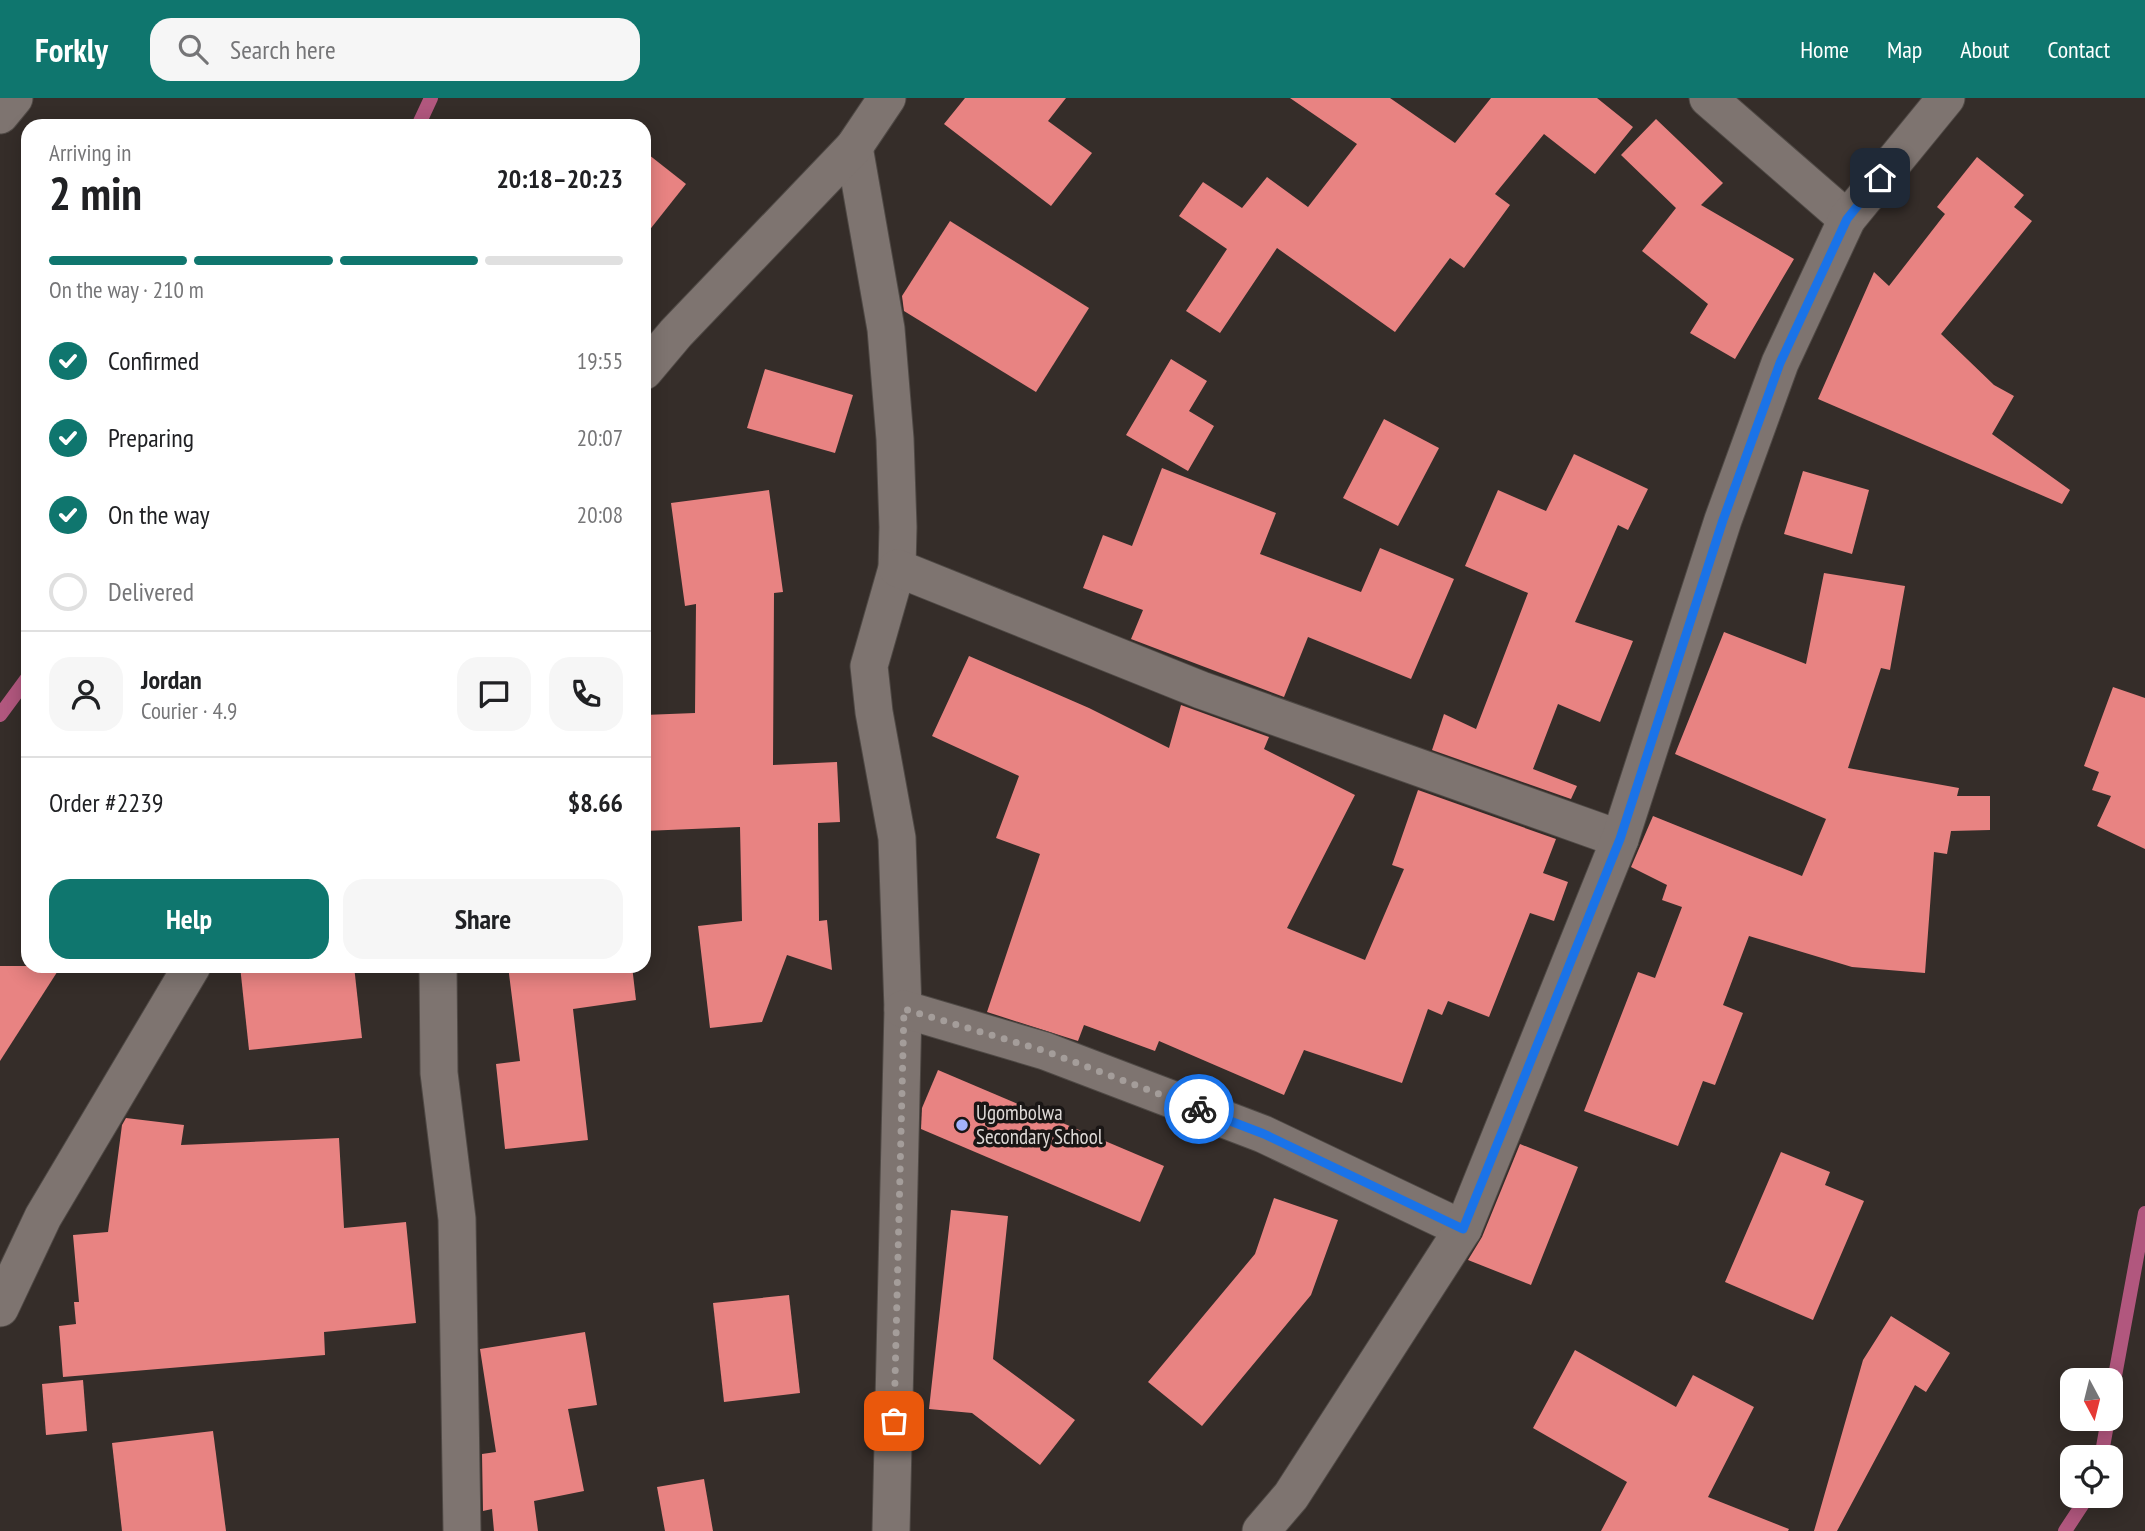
<!DOCTYPE html>
<html lang="en">
<head>
<meta charset="utf-8">
<style>
	body { margin:0; font-family:"PT Sans Narrow",sans-serif; background:#f6f6f6; color:#202124; height:100vh; display:flex; flex-direction:column; font-size:26px; white-space:nowrap }
	* { box-sizing:border-box; margin:0 }
	p { font-size:23px; color:#757577 }
	.icon { flex:none; width:38px; height:38px; fill:none; stroke:currentColor; stroke-width:2; stroke-linecap:round; stroke-linejoin:round }
	.map { position:relative; flex:1; overflow:hidden }
	.drawer { position:absolute; left:21px; top:21px; width:630px; height:854px; display:flex; flex-direction:column; background:#fff; border-radius:21px; box-shadow:0 4px 18px #0003 }
	.drawer>* { flex:none }
	.needle { width:46px; rotate:173deg }
	.tools { position:absolute; left:2060px; top:1270px; display:grid; gap:14px }
	.tools a { display:grid; place-items:center; width:63px; height:63px; border-radius:14px; background:#fff; box-shadow:0 4px 18px #0003; font-size:35px }
	.pin { position:absolute; display:grid; place-items:center; width:60px; height:60px; color:#fff; margin:-30px; border-radius:14px; box-shadow:0 4px 10px #0006 }
	.courier { position:absolute; display:grid; place-items:center; width:70px; height:70px; margin:-35px; border:5px solid #1a73e8; border-radius:50%; background:#fff; color:#222; box-shadow:0 2px 9px #0007 }
	.head em { font-style:normal; font-weight:700 }
	.head div { display:flex; flex-direction:column-reverse }
	.head { display:flex; align-items:center; justify-content:space-between; height:119px; padding:0 28px }
	h1 { font-size:46px; font-weight:700; line-height:52px }
	.bar { display:grid; grid-template-columns:repeat(4,1fr); gap:10px 7px; align-content:center; height:84px; padding:0 28px }
	.bar i { height:9px; border-radius:5px; background:#e0e0e0 }
	.bar .selected { background:#0f766e }
	.bar p { grid-column:span 4 }
	.line { display:flex; align-items:center; gap:18px; padding:0 28px; border-top:2px solid #e0e0e0 }
	.line div { flex:1 }
	.round { display:grid; place-items:center; flex:none; width:74px; height:74px; border-radius:21px; background:#f6f6f6 }
	ol { padding:0 28px; list-style:none }
	li { display:flex; align-items:center; gap:21px; height:77px }
	li p { margin-inline-start:auto }
	li .icon { padding:7px; border-radius:50%; background:#0f766e; color:#fff; stroke-width:4 }
	li:last-child { color:#757577 }
	li i { width:38px; height:38px; border:4px solid #e0e0e0; border-radius:50% }
	.action { display:flex; gap:14px; margin-top:auto; padding:14px 28px }
	.action a { flex:1; height:80px; border-radius:21px; background:#0f766e; color:#fff; font-size:28px; font-weight:700; line-height:80px; text-align:center }
	.action a+a { background:#f6f6f6; color:#202124 }
	header { display:flex; align-items:center; gap:42px; box-sizing:border-box; height:98px; padding:0 35px; background:#0f766e; color:#fff }
	header strong { font-size:33px }
	nav { display:flex; gap:38px; margin-inline-start:auto; font-size:24px }
	.search { width:490px; height:63px; background:#f6f6f6; display:flex; align-items:center; gap:18px; box-sizing:border-box; padding:0 24px; border-radius:21px; color:#757577; font-size:26px }
	.map>svg:first-child { display:block }
	.lines { fill:none; stroke-linecap:round; stroke-linejoin:round }
	.stream { stroke:#b1577e; stroke-width:14 }
	.building { fill:#e88382 }
	.minor-casing { stroke:#4f4945; stroke-width:39 }
	.minor { stroke:#7e7470; stroke-width:37 }
	.done { stroke:#a49d9a; stroke-width:7; stroke-dasharray:0 12.6 }
	.route { stroke:#1a73e8; stroke-width:9 }
	.poi-dot { fill:#a2b2fd; stroke:#1a1615; stroke-width:2.5 }
	.labels { text-anchor:middle; stroke-width:7; stroke-linejoin:round; paint-order:stroke }
	.poi-label { font-size:21px; fill:#dfdad7; stroke:#1a1615; text-anchor:start }
</style>
</head>
<body>
<header>
<strong>Forkly</strong>
<div class="search"><svg class="icon" aria-label="search" viewBox="0 0 24 24"><circle cx="10" cy="10" r="6"/><path d="M15 15l6 6"/></svg>Search here</div>
<nav><a>Home</a><a>Map</a><a>About</a><a>Contact</a></nav>
</header>
<div class="map">
<svg width="2145" height="1433" viewBox="0 0 2145 1433">
	<rect width="100%" height="100%" fill="#352d29"/>
	<g class="lines">
		<g class="stream">
			<polyline points="418,28 431,0"/>
			<polyline points="0,617 28,579"/>
			<polyline points="2110,1305 2145,1115"/>
			<polyline points="2101,1360 2108,1321"/>
			<polyline points="2065,1433 2088,1398"/>
		</g>
	</g>
	<g class="building">
		<polygon points="965,0 1066,0 1048,23 1092,55 1051,108 944,26"/>
		<polygon points="1290,0 1390,0 1455,45 1491,0 1597,0 1633,29 1595,76 1544,36 1495,96 1510,107 1464,170 1450,160 1395,234 1277,150 1220,235 1186,213 1227,151 1179,118 1203,84 1242,110 1267,79 1308,109 1357,46"/>
		<polygon points="1656,21 1723,85 1701,107 1794,161 1735,261 1690,235 1708,206 1642,153 1676,110 1621,57"/>
		<polygon points="644,53 686,86 644,139"/>
		<polygon points="1977,59 2024,97 2014,109 2032,123 1941,236 1994,287 2014,298 1992,336 2070,392 2062,406 1818,301 1874,174 1889,188 1945,116 1937,109"/>
		<polygon points="950,123 1089,210 1036,294 904,213 902,198"/>
		<polygon points="1171,261 1207,283 1189,313 1214,328 1188,373 1126,337"/>
		<polygon points="765,271 853,297 835,355 747,330"/>
		<polygon points="1384,321 1439,350 1398,428 1343,400"/>
		<polygon points="1574,356 1648,391 1628,432 1618,427 1575,524 1633,543 1600,624 1558,606 1533,671 1577,688 1571,701 1432,652 1444,616 1476,631 1528,495 1465,468 1498,392 1546,413"/>
		<polygon points="1162,370 1276,415 1260,456 1361,494 1380,450 1454,481 1411,581 1308,539 1284,599 1131,541 1143,512 1083,490 1103,437 1132,448"/>
		<polygon points="1803,373 1869,392 1852,456 1784,436"/>
		<polygon points="769,392 783,494 774,495 773,667 837,664 840,724 818,725 819,823 827,822 832,872 787,857 762,924 710,930 698,828 742,823 740,729 644,733 644,617 695,615 696,506 685,508 671,405"/>
		<polygon points="1824,475 1905,488 1890,572 1881,570 1848,670 1959,690 1957,698 1990,698 1990,732 1951,733 1947,756 1934,754 1925,875 1852,869 1749,838 1723,907 1743,915 1715,987 1703,983 1678,1048 1584,1013 1638,874 1655,880 1682,809 1662,802 1667,787 1631,769 1653,718 1802,778 1826,721 1675,656 1724,534 1806,566"/>
		<polygon points="969,558 1089,610 1169,650 1181,607 1269,639 1264,651 1355,697 1287,830 1365,862 1404,771 1392,767 1418,692 1556,741 1543,775 1568,784 1554,823 1530,815 1489,919 1448,903 1442,917 1428,911 1402,985 1304,952 1284,997 1159,943 1155,953 1084,927 1078,943 987,914 1040,756 996,740 1019,678 932,638"/>
		<polygon points="2113,589 2145,600 2145,751 2097,728 2111,698 2092,692 2099,674 2084,668"/>
		<polygon points="0,868 61,868 0,963"/>
		<polygon points="240,868 354,868 362,940 249,952"/>
		<polygon points="508,868 632,868 636,902 573,911 588,1042 505,1051 496,966 520,963"/>
		<polygon points="938,972 1164,1068 1140,1124 921,1031 922,1010"/>
		<polygon points="126,1020 184,1027 181,1047 339,1040 344,1130 406,1124 416,1225 324,1234 325,1257 63,1279 59,1228 76,1226 74,1204 79,1204 73,1137 108,1134 122,1027"/>
		<polygon points="1520,1046 1578,1069 1531,1187 1468,1162 1482,1139"/>
		<polygon points="1781,1054 1830,1074 1825,1087 1864,1103 1813,1222 1725,1184"/>
		<polygon points="1274,1100 1338,1122 1311,1197 1202,1328 1148,1284 1255,1156"/>
		<polygon points="951,1112 1008,1118 993,1261 1075,1322 1040,1367 972,1315 929,1311"/>
		<polygon points="789,1197 800,1295 724,1304 713,1205"/>
		<polygon points="1891,1218 1950,1255 1926,1294 1915,1287 1837,1433 1814,1433 1863,1262"/>
		<polygon points="585,1234 597,1307 568,1311 584,1393 534,1403 538,1433 494,1433 492,1411 483,1413 482,1356 496,1354 480,1251"/>
		<polygon points="1575,1252 1676,1309 1693,1277 1754,1309 1708,1399 1789,1431 1788,1433 1601,1433 1627,1384 1533,1330"/>
		<polygon points="83,1282 87,1333 46,1337 42,1286"/>
		<polygon points="213,1333 226,1433 122,1433 112,1345"/>
		<polygon points="704,1381 713,1433 665,1433 657,1389"/>
	</g>
	<g class="lines">
		<defs>
			<g id="minor">
				<polyline points="1708,0 1847,121"/>
				<polyline points="0,17 14,0"/>
				<polyline points="854,49 886,231 895,341 898,429 897,470 869,568 874,614 897,740 903,911 891,1433"/>
				<polyline points="644,273 676,235 854,49 887,0"/>
				<polyline points="897,470 1201,592 1620,741"/>
				<polyline points="438,868 439,975 457,1121 462,1433"/>
				<polyline points="903,911 1045,953 1263,1036 1463,1131"/>
				<polyline points="0,1210 43,1119 192,868"/>
				<polyline points="1261,1433 1291,1398 1463,1131 1620,741 1723,422 1780,265 1847,121 1946,0"/>
			</g>
		</defs>
		<use href="#minor" class="minor-casing"/>
		<use href="#minor" class="minor"/>
	</g>
	<g class="lines">
		<polyline class="done" points="894,1323 904,911 1045,953 1199,1011"/>
		<polyline class="route" points="1199,1011 1264,1036 1463,1131 1620,741 1723,422 1780,265 1847,121 1880,80"/>
	</g>
	<circle class="poi-dot" cx="962" cy="1027" r="7"/>
	<g class="labels">
		<g class="poi-label">
			<text x="976" y="1022">Ugombolwa<tspan x="976" dy="24">Secondary School</tspan></text>
		</g>
	</g>
</svg>
<div class="tools">
<a><svg class="needle" viewBox="-14 -14 28 28"><path d="M0-13l5 13h-10z" fill="#e53935"/><path d="M0 13l5-13h-10z" fill="#757577"/></svg></a>
<a><svg class="icon" aria-label="locate" viewBox="0 0 24 24"><circle cx="12" cy="12" r="6"/><path d="M12 2v4M12 18v4M2 12h4M18 12h4"/></svg></a>
</div>
<div class="pin" style="left:894px;top:1323px;background:#ea580c"><svg class="icon" aria-label="bag" viewBox="0 0 24 24"><path d="M5 8h14l-1 12H6zM9 8a3 3 0 0 1 6 0"/></svg></div>
<div class="pin" style="left:1880px;top:80px;background:#1f2937"><svg class="icon" aria-label="home" viewBox="0 0 24 24"><path d="M3 11l9-7 9 7M6 9v11h12V9"/></svg></div>
<div class="courier" style="left:1199px;top:1011px"><svg class="icon" aria-label="bike" viewBox="0 0 24 24"><circle cx="6" cy="16" r="4"/><circle cx="18" cy="16" r="4"/><path d="M6 16l4-8h5l3 8M10 8l3 8H6M13 5h3"/></svg></div>
<section class="drawer">
<div class="head"><div><h1>2 min</h1><p>Arriving in</p></div><em>20:18–20:23</em></div>
<div class="bar"><i class="selected"></i><i class="selected"></i><i class="selected"></i><i></i><p>On the way · 210 m</p></div>
<ol>
<li><svg class="icon" aria-label="check" viewBox="0 0 24 24"><path d="M5 12l5 5 9-10"/></svg>Confirmed<p>19:55</p></li>
<li><svg class="icon" aria-label="check" viewBox="0 0 24 24"><path d="M5 12l5 5 9-10"/></svg>Preparing<p>20:07</p></li>
<li><svg class="icon" aria-label="check" viewBox="0 0 24 24"><path d="M5 12l5 5 9-10"/></svg>On the way<p>20:08</p></li>
<li><i></i>Delivered</li>
</ol>
<div class="line" style="height:126px"><a class="round"><svg class="icon" aria-label="person" viewBox="0 0 24 24"><circle cx="12" cy="8" r="4"/><path d="M4 21q1-7 8-7t8 7"/></svg></a><div><b>Jordan</b><p>Courier · 4.9</p></div><a class="round"><svg class="icon" aria-label="chat" viewBox="0 0 24 24"><path d="M4 5h16v11H9l-5 4z"/></svg></a><a class="round"><svg class="icon" aria-label="phone" viewBox="0 0 24 24"><path d="M5 4h4l2 5-3 2q2 4 5 5l2-3 5 2v4C11 20 4 13 5 4z"/></svg></a></div>
<div class="line" style="height:91px"><div>Order #2239</div><b>$8.66</b></div>
<div class="action"><a>Help</a><a>Share</a></div>
</section>
</div>
</body>
</html>
